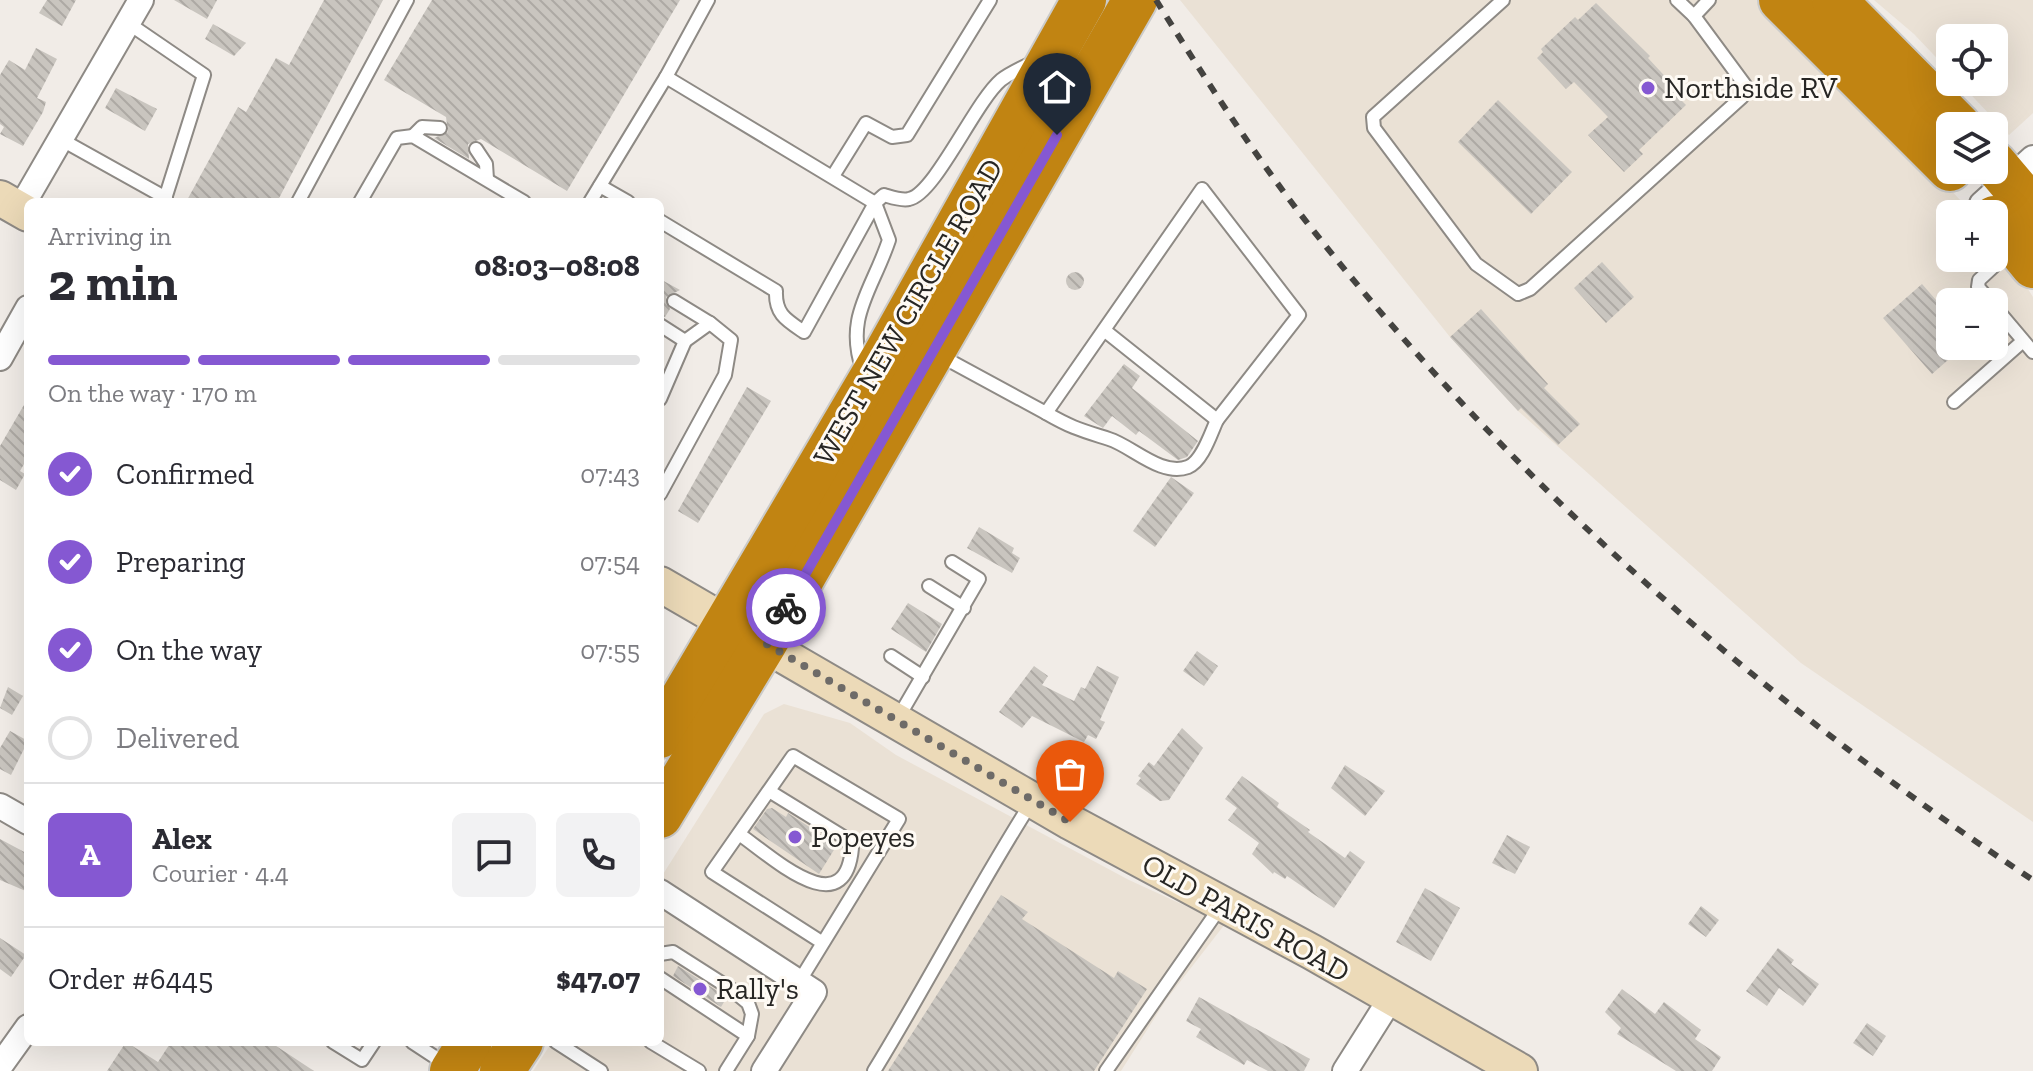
<!DOCTYPE html>
<html lang="en">
<head>
<meta charset="utf-8">
<style>
	body { margin:0; font-family:"Zilla Slab",serif; background:#f2f2f3; color:#2b2b33; height:100vh; display:flex; flex-direction:column; font-size:30px; white-space:nowrap }
	* { box-sizing:border-box; margin:0 }
	p { font-size:26px; color:#7c7c81 }
	.icon { flex:none; width:44px; height:44px; fill:none; stroke:currentColor; stroke-width:2; stroke-linecap:round; stroke-linejoin:round }
	.map { position:relative; flex:1; overflow:hidden }
	.side { position:absolute; left:24px; top:198px; width:640px; height:848px; display:flex; flex-direction:column; background:#fff; border-radius:12px; box-shadow:0 8px 32px #0002 }
	.side>* { flex:none }
	.buttons { position:absolute; left:1936px; top:24px; display:grid; gap:16px }
	.buttons a { display:grid; place-items:center; width:72px; height:72px; border-radius:12px; background:#fff; box-shadow:0 8px 32px #0002; font-size:40px }
	.pin { position:absolute; display:grid; place-items:center; width:68px; height:68px; color:#fff; margin:-82px -34px; border-radius:50% 50% 50% 0; rotate:-45deg; box-shadow:0 0 8px #0007 }
	.pin .icon { rotate:45deg }
	.courier { position:absolute; display:grid; place-items:center; width:80px; height:80px; margin:-40px; border:6px solid #8558d2; border-radius:50%; background:#fff; color:#222; box-shadow:0 2px 10px #0007 }
	.head em { font-style:normal; font-weight:800 }
	.head div { display:flex; flex-direction:column-reverse }
	.head { display:flex; align-items:center; justify-content:space-between; height:136px; padding:0 24px }
	h1 { font-size:52px; font-weight:800; line-height:60px }
	.bar { display:grid; grid-template-columns:repeat(4,1fr); gap:12px 8px; align-content:center; height:96px; padding:0 24px }
	.bar i { height:10px; border-radius:6px; background:#e1e1e2 }
	.bar .current { background:#8558d2 }
	.bar p { grid-column:span 4 }
	.line { display:flex; align-items:center; gap:20px; padding:0 24px; border-top:2px solid #e1e1e2 }
	.line div { flex:1 }
	.round { display:grid; place-items:center; flex:none; width:84px; height:84px; border-radius:12px; background:#f2f2f3 }
	ol { padding:0 24px; list-style:none }
	li { display:flex; align-items:center; gap:24px; height:88px }
	li p { margin-inline-start:auto }
	li .icon { padding:8px; border-radius:50%; background:#8558d2; color:#fff; stroke-width:4 }
	li:last-child { color:#7c7c81 }
	li i { width:44px; height:44px; border:4px solid #e1e1e2; border-radius:50% }
	.map>svg:first-child { display:block }
	.built { fill:#eae1d5; fill-rule:evenodd }
	.building { fill:url(#building-back-hatch) }
	.lines { fill:none; stroke-linecap:round; stroke-linejoin:round }
	.lane-casing { stroke:#8e8a85; stroke-width:16 }
	.street-casing { stroke:#8e8a85; stroke-width:28 }
	.secondary-casing { stroke:#8e8a85; stroke-width:38 }
	.highway-casing { stroke:#cbcbca; stroke-width:48 }
	.lane { stroke:#fff; stroke-width:12 }
	.street { stroke:#fff; stroke-width:24 }
	.secondary { stroke:#ecdab8; stroke-width:34 }
	.highway { stroke:#c18412; stroke-width:44 }
	.rail { stroke:#444340; stroke-width:6; stroke-dasharray:10 10; stroke-linecap:butt }
	.done { stroke:#6e6b68; stroke-width:8; stroke-dasharray:0 14.4 }
	.route { stroke:#8558d2; stroke-width:10 }
	.poi-dot { fill:#8558d2; stroke:#fefaf4; stroke-width:3 }
	.labels { text-anchor:middle; stroke-width:6; stroke-linejoin:round; paint-order:stroke }
	.poi-label { font-size:30px; fill:#272624; stroke:#fefaf4; text-anchor:start }
	.street-label { font-size:30px; fill:#272624; stroke:#fefaf4 }
</style>
</head>
<body>
<div class="map">
<svg width="2033" height="1071" viewBox="0 0 2033 1071">
	<defs>
		<pattern id="building-back-hatch" width="6" height="6" patternUnits="userSpaceOnUse" patternTransform="scale(2)"><rect width="6" height="6" fill="#c9c5bf"/><path d="M-1 5l2 2M0 0l6 6M5-1l2 2" fill="none" stroke="#ada9a4"/></pattern>
	</defs>
	<rect width="100%" height="100%" fill="#f1ece7"/>
	<g class="built">
		<path d="M1180,0h579l100,91 114,123h-23v44h44v-22l39,61v525l-232,-159 -283,-252 -68,-74zM1950,302h44v44h-44z"/>
		<polygon points="1874,0 2033,0 2033,113 2009,135 1959,82 1994,82 1994,38 1950,38 1950,72 1914,34"/>
		<polygon points="784,704 850,723 896,755 1129,880 1225,924 1166,1000 1121,1071 533,1071 552,1042 660,1042 660,879 764,714"/>
	</g>
	<g class="building">
		<polygon points="47,0 76,0 62,26 39,13"/>
		<polygon points="174,0 217,0 207,19"/>
		<polygon points="324,0 383,0 277,202 186,202 238,107 246,112 276,58 289,65"/>
		<polygon points="432,0 680,0 567,191 481,139 468,144 469,159 434,138 448,132 446,117 384,80"/>
		<polygon points="1596,3 1650,56 1648,58 1685,98 1682,101 1686,105 1639,150 1643,154 1624,172 1588,135 1608,117 1574,82 1566,89 1537,58 1543,52 1541,49 1575,17 1578,20"/>
		<polygon points="213,24 246,43 234,56 205,39"/>
		<polygon points="36,48 57,59 37,98 46,102 43,112 23,146 0,134 4,127 0,124 0,75 9,60 25,70"/>
		<polygon points="116,88 157,109 145,131 105,108"/>
		<polygon points="1498,100 1572,172 1531,214 1458,142"/>
		<polygon points="1602,262 1634,297 1606,323 1574,288"/>
		<circle cx="1075" cy="281" r="9"/>
		<polygon points="660,279 680,290 666,297 670,309 665,317 660,316"/>
		<polygon points="1922,284 1950,316 1950,346 1964,346 1932,374 1883,318"/>
		<polygon points="1481,309 1548,384 1544,388 1580,424 1558,445 1521,408 1518,411 1450,337"/>
		<polygon points="1124,364 1140,376 1132,388 1198,441 1187,457 1178,460 1139,431 1136,435 1112,416 1103,428 1084,416"/>
		<polygon points="747,387 771,401 698,523 678,511"/>
		<polygon points="28,398 28,457 20,471 25,474 16,490 0,480 0,446"/>
		<polygon points="1171,477 1194,493 1155,547 1133,531"/>
		<polygon points="979,527 1014,548 1012,553 1020,558 1012,573 967,548"/>
		<polygon points="908,603 942,624 926,652 891,629"/>
		<polygon points="1197,651 1218,666 1204,686 1183,671"/>
		<polygon points="1034,666 1048,676 1042,685 1074,701 1081,687 1085,689 1097,666 1119,677 1100,720 1105,722 1096,739 1088,735 1084,742 1032,716 1022,728 999,712"/>
		<polygon points="8,687 23,696 12,715 0,708"/>
		<polygon points="1182,728 1203,748 1169,800 1160,801 1136,784 1141,778 1138,776 1149,762 1154,766"/>
		<polygon points="10,731 28,741 11,775 0,769 0,748"/>
		<polygon points="1345,765 1385,791 1365,816 1331,788"/>
		<polygon points="1242,776 1279,803 1277,807 1310,830 1308,832 1345,858 1350,851 1365,862 1334,908 1287,876 1285,879 1274,872 1273,874 1252,854 1259,843 1228,820 1237,808 1225,799"/>
		<polygon points="772,808 786,817 788,813 837,845 819,874 753,829 767,809"/>
		<polygon points="1507,835 1530,847 1515,874 1492,863"/>
		<polygon points="0,839 28,854 28,892 0,880"/>
		<polygon points="1425,888 1460,908 1431,961 1396,942"/>
		<polygon points="1001,895 1028,912 1022,919 1114,978 1118,971 1147,989 1094,1071 888,1071"/>
		<polygon points="1701,906 1719,920 1706,937 1688,924"/>
		<polygon points="0,938 26,955 11,977 0,969"/>
		<polygon points="1778,948 1794,960 1791,964 1819,984 1803,1006 1779,988 1767,1006 1746,991"/>
		<polygon points="678,966 727,997 721,1007 673,976"/>
		<polygon points="1622,989 1655,1014 1664,1002 1701,1030 1695,1039 1721,1057 1712,1071 1676,1071 1617,1034 1621,1028 1605,1012"/>
		<polygon points="1199,997 1310,1059 1304,1071 1268,1071 1247,1060 1244,1065 1196,1037 1201,1029 1186,1021"/>
		<polygon points="1867,1023 1886,1036 1873,1056 1853,1043"/>
		<polygon points="126,1042 158,1062 171,1042 270,1042 314,1071 107,1071"/>
	</g>
	<g class="lines">
		<defs>
			<g id="lane">
				<polyline points="1503,0 1373,117 1374,128 1476,264 1518,294 1530,289 1742,97 1745,85 1694,16 1677,0"/>
				<polyline points="1694,16 1709,0"/>
				<polyline points="128,23 204,75 164,202"/>
				<polyline points="666,77 708,0"/>
				<polyline points="413,136 422,127 440,128"/>
				<polyline points="62,140 166,198"/>
				<polyline points="476,149 486,164 487,179"/>
				<polyline points="833,176 866,123 892,137 907,135 990,0"/>
				<polyline points="600,186 628,202"/>
				<polyline points="298,202 407,0"/>
				<polyline points="360,202 397,138 413,136 524,202"/>
				<path d="M590,202l76,-125 209,126 14,37c-17,51 -45,77 -26,131"/>
				<path d="M660,221l116,70c-1,23 10,29 28,41l71,-129 9,-8c7,2 18,6 25,4 26,-5 66,-97 92,-119 9,-7 22,-13 33,-18"/>
				<polyline points="674,301 710,323"/>
				<polyline points="1991,302 1978,287 1979,280 2033,230"/>
				<polyline points="1994,306 2033,352"/>
				<polyline points="660,325 685,341 710,323 731,340 725,375 660,494"/>
				<polyline points="939,355 1046,413 1202,189 1299,315 1217,420 1104,330"/>
				<polyline points="660,399 685,341"/>
				<polyline points="1954,402 2023,341"/>
				<path d="M1046,413c26,15 35,17 63,26 23,7 52,38 79,28 14,-5 23,-34 29,-47"/>
				<polyline points="929,586 964,608"/>
				<polyline points="891,656 923,677"/>
				<polyline points="898,718 979,579 952,562"/>
				<path d="M739,834c31,21 106,93 113,14l-5,-9 -78,-48"/>
				<polyline points="660,954 673,952 731,989 748,1003 752,1014 748,1036"/>
				<polyline points="660,978 748,1036 726,1071"/>
				<polyline points="799,982 899,819 793,756 712,872 823,943"/>
				<polyline points="333,1042 362,1060 374,1042"/>
				<polyline points="412,1042 447,1065"/>
				<polyline points="556,1042 601,1071"/>
				<polyline points="651,1042 699,1071"/>
				<path d="M874,1071c54,-88 101,-180 157,-268"/>
				<polyline points="1106,1071 1221,906"/>
			</g>
			<g id="street">
				<polyline points="1982,204 2033,158"/>
				<polyline points="20,209 141,0"/>
				<polyline points="0,358 28,308"/>
				<polyline points="0,806 28,822"/>
				<polyline points="660,892 814,992 764,1071"/>
				<polyline points="0,1066 28,1027"/>
				<polyline points="1345,1071 1391,998"/>
			</g>
			<g id="secondary">
				<polyline points="0,198 28,214"/>
				<polyline points="660,584 1070,822 1312,952 1520,1071"/>
			</g>
			<g id="highway">
				<polyline points="1781,0 1950,169"/>
				<polyline points="1834,0 1959,126"/>
				<polyline points="1994,163 2033,209"/>
				<polyline points="1994,218 2033,266"/>
				<polyline points="660,736 885,355 1084,0"/>
				<polyline points="660,816 765,643 1135,0"/>
				<polyline points="452,1071 470,1042"/>
				<polyline points="502,1071 521,1042"/>
			</g>
		</defs>
		<use href="#lane" class="lane-casing"/>
		<use href="#street" class="street-casing"/>
		<use href="#secondary" class="secondary-casing"/>
		<use href="#highway" class="highway-casing"/>
		<use href="#lane" class="lane"/>
		<use href="#street" class="street"/>
		<use href="#secondary" class="secondary"/>
		<use href="#highway" class="highway"/>
		<path class="rail" d="M1156,0c51,82 103,163 164,239 203,254 442,462 713,641"/>
	</g>
	<g class="lines">
		<polyline class="done" points="786,608 765,643 1070,822"/>
		<polyline class="route" points="786,608 1057,135"/>
	</g>
	<g class="poi-dot">
		<circle cx="1648" cy="88" r="8"/>
		<circle cx="795" cy="837" r="8"/>
		<circle cx="700" cy="989" r="8"/>
	</g>
	<g class="labels">
		<g class="poi-label">
			<text x="1664" y="98">Northside RV</text>
			<text x="811" y="847">Popeyes</text>
			<text x="716" y="999">Rally's</text>
		</g>
		<g class="street-label">
			<text transform="translate(908 312) rotate(-60)" y="10">WEST NEW CIRCLE ROAD</text>
			<text transform="translate(1246 918) rotate(29)" y="10">OLD PARIS ROAD</text>
		</g>
	</g>
</svg>
<div class="buttons">
<a><svg class="icon" aria-label="locate" viewBox="0 0 24 24"><circle cx="12" cy="12" r="6"/><path d="M12 2v4M12 18v4M2 12h4M18 12h4"/></svg></a>
<a><svg class="icon" aria-label="layers" viewBox="0 0 24 24"><path d="M12 4l9 5-9 5-9-5zM3 14l9 5 9-5"/></svg></a>
<a>+</a>
<a>−</a>
</div>
<div class="pin" style="left:1070px;top:822px;background:#ea580c"><svg class="icon" aria-label="bag" viewBox="0 0 24 24"><path d="M5 8h14l-1 12H6zM9 8a3 3 0 0 1 6 0"/></svg></div>
<div class="pin" style="left:1057px;top:135px;background:#1f2937"><svg class="icon" aria-label="home" viewBox="0 0 24 24"><path d="M3 11l9-7 9 7M6 9v11h12V9"/></svg></div>
<div class="courier" style="left:786px;top:608px"><svg class="icon" aria-label="bike" viewBox="0 0 24 24"><circle cx="6" cy="16" r="4"/><circle cx="18" cy="16" r="4"/><path d="M6 16l4-8h5l3 8M10 8l3 8H6M13 5h3"/></svg></div>
<section class="side">
<div class="head"><div><h1>2 min</h1><p>Arriving in</p></div><em>08:03–08:08</em></div>
<div class="bar"><i class="current"></i><i class="current"></i><i class="current"></i><i></i><p>On the way · 170 m</p></div>
<ol>
<li><svg class="icon" aria-label="check" viewBox="0 0 24 24"><path d="M5 12l5 5 9-10"/></svg>Confirmed<p>07:43</p></li>
<li><svg class="icon" aria-label="check" viewBox="0 0 24 24"><path d="M5 12l5 5 9-10"/></svg>Preparing<p>07:54</p></li>
<li><svg class="icon" aria-label="check" viewBox="0 0 24 24"><path d="M5 12l5 5 9-10"/></svg>On the way<p>07:55</p></li>
<li><i></i>Delivered</li>
</ol>
<div class="line" style="height:144px"><b class="round" style="background:#8558d2;color:#fff">A</b><div><b>Alex</b><p>Courier · 4.4</p></div><a class="round"><svg class="icon" aria-label="chat" viewBox="0 0 24 24"><path d="M4 5h16v11H9l-5 4z"/></svg></a><a class="round"><svg class="icon" aria-label="phone" viewBox="0 0 24 24"><path d="M5 4h4l2 5-3 2q2 4 5 5l2-3 5 2v4C11 20 4 13 5 4z"/></svg></a></div>
<div class="line" style="height:104px"><div>Order #6445</div><b>$47.07</b></div>
</section>
</div>
</body>
</html>
